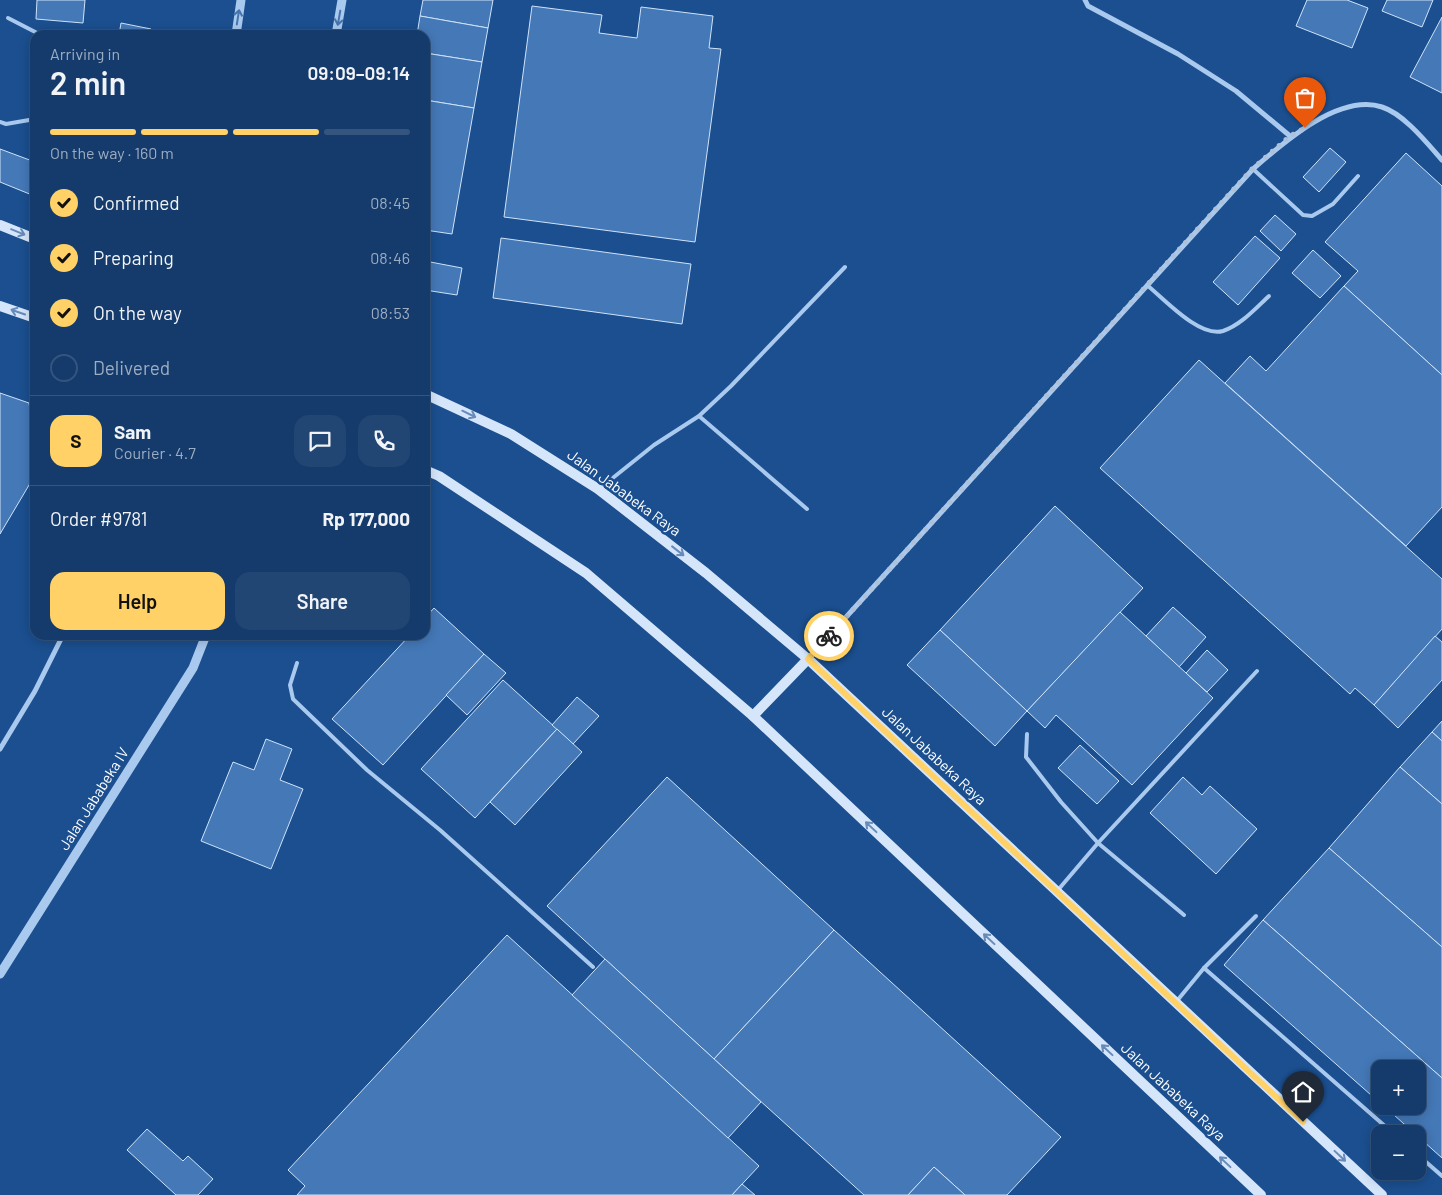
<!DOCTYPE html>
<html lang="en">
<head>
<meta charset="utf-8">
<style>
	body { margin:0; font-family:Barlow,sans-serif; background:#214673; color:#f1f3f6; height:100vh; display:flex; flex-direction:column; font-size:19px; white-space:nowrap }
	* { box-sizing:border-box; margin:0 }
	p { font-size:16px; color:#9dadc1 }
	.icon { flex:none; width:28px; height:28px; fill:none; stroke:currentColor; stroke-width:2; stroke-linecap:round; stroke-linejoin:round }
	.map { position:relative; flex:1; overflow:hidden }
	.details { position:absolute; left:30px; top:30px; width:400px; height:610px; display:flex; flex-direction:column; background:#143b6b; border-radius:15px; box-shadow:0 2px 12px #0003,0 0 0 1px #33557e }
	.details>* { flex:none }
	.controls { position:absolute; left:1371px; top:1060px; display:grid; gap:10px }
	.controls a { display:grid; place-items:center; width:55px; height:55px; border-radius:10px; background:#143b6b; box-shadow:0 2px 12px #0003,0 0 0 1px #33557e; font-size:25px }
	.pin { position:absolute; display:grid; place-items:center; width:42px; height:42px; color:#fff; margin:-51px -21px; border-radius:50% 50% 50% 0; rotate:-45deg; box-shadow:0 0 5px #0007 }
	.pin .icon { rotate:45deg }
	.courier { position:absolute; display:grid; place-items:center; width:50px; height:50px; margin:-25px; border:4px solid #ffd166; border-radius:50%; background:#fff; color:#222; box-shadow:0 1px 6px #0007 }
	.summary em { font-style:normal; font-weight:600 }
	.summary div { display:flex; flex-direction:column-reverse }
	.summary { display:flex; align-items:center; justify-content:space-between; height:85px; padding:0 20px }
	h1 { font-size:32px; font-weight:600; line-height:38px }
	.bar { display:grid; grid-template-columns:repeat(4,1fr); gap:8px 5px; align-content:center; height:60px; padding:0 20px }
	.bar i { height:6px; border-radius:4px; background:#33557e }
	.bar .current { background:#ffd166 }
	.bar p { grid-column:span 4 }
	.line { display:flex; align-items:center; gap:12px; padding:0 20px; border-top:1px solid #33557e }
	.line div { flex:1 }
	.round { display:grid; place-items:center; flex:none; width:52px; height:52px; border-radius:15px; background:#214673 }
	ol { padding:0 20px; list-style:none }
	li { display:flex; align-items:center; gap:15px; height:55px }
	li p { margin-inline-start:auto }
	li .icon { padding:5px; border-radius:50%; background:#ffd166; color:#111; stroke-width:4 }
	li:last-child { color:#9dadc1 }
	li i { width:28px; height:28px; border:2px solid #33557e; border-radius:50% }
	.primary-button { display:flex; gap:10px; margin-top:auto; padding:10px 20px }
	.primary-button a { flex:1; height:58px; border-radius:15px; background:#ffd166; color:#111; font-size:20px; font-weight:600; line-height:58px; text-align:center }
	.primary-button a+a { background:#214673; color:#f1f3f6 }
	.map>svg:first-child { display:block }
	.building { fill:#4478b7; stroke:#cfe3fa }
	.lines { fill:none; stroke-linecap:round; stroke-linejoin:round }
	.service { stroke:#a9c9ee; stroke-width:4 }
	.minor { stroke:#a9c9ee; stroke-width:5 }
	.tertiary { stroke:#a9c9ee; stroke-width:9 }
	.secondary { stroke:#d6e6fa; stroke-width:10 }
	.oneway { stroke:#4674ac }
	.oneway2 { stroke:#668bba }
	.done { stroke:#afc1d8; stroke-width:5; stroke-dasharray:0 9 }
	.route { stroke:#ffd166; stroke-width:6 }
	.labels { text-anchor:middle; stroke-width:5; stroke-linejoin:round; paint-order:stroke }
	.street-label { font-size:15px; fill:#fff; stroke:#1b4f8f }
</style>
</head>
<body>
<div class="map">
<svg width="1442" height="1195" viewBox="0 0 1442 1195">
	<rect width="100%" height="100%" fill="#1b4f8f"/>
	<g class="building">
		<polygon points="37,0 85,0 83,23 36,19"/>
		<polygon points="423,0 493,0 488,28 420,16"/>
		<polygon points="1307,0 1347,0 1368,8 1352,48 1296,26"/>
		<polygon points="1387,0 1433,0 1422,27 1382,11"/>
		<polygon points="532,6 602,15 599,33 637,38 641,7 713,16 709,48 721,49 695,242 504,217"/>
		<polygon points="420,16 488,28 482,62 425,53 425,35 417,35"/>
		<polygon points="1442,17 1442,93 1410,77"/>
		<polygon points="121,23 151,29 150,35 119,35"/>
		<polygon points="425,53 482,62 474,108 425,100"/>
		<polygon points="425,100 474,108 452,234 425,230"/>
		<polygon points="1330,148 1346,162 1319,192 1303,177"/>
		<polygon points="0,149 35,162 35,188 32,195 0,182"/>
		<polygon points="1406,153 1442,186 1442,375 1344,286 1358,271 1325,242"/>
		<polygon points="1275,215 1296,234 1281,251 1260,231"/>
		<polygon points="1255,236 1280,258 1238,305 1213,282"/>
		<polygon points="501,238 691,264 682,324 493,298"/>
		<polygon points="1313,250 1341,276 1320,298 1292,273"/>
		<polygon points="425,261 462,268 457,295 425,290"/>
		<polygon points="1344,286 1442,375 1442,507 1406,546 1225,383 1250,356 1266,371"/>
		<polygon points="1199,360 1442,579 1442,629 1374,705 1355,688 1350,694 1100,468"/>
		<polygon points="0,393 29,403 35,444 35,475 0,534"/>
		<polygon points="1055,506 1143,588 1027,711 940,630"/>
		<polygon points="1173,607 1206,637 1179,667 1146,636"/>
		<polygon points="434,608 484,654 383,765 332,719 410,635 425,635 425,618"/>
		<polygon points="1120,612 1213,698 1132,785 1056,715 1045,728 1027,711"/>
		<polygon points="940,630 1027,711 995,746 907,665"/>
		<polygon points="1435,636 1442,642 1442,680 1398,728 1374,705"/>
		<polygon points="1207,650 1228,670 1207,692 1186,673"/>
		<polygon points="484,654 506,673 467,715 446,695"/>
		<polygon points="503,680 557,729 475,818 421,769"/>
		<polygon points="577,697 599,716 573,744 552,725"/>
		<polygon points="1442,721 1442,741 1432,732"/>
		<polygon points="557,729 582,752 515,825 490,802"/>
		<polygon points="1432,732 1442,741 1442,804 1400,767"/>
		<polygon points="266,739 292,749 280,780 303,789 271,869 201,841 233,762 254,770"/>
		<polygon points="1080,745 1119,781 1097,804 1058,768"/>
		<polygon points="1400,767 1442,804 1442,947 1329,848"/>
		<polygon points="667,777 834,930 714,1059 547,906"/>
		<polygon points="1183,777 1202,795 1210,786 1257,829 1216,874 1150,813"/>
		<polygon points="1329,848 1442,947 1442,1078 1263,920"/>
		<polygon points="1263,920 1442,1078 1442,1158 1384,1106 1418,1106 1418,1069 1380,1069 1380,1103 1224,965"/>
		<polygon points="834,930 1061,1137 1007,1195 965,1195 934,1167 908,1195 864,1195 714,1059"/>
		<polygon points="507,935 759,1166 732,1195 297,1195 305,1186 288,1170"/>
		<polygon points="605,959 761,1102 728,1138 572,995"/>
		<polygon points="147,1129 183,1161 188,1156 213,1179 198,1195 176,1195 127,1150"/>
		<polygon points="934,1167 965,1195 908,1195"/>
		<polygon points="742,1184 755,1195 732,1195"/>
	</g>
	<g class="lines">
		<g class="service">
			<polyline points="8,18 41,35"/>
			<polyline points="0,122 6,124 35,119"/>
			<polyline points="1253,169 1303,215 1312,216 1333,204 1358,176"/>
			<path d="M1147,285c18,15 53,53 76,46 18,-6 33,-23 46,-35"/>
			<polyline points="699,416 807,509"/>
			<polyline points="599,489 654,445 699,416 731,386 845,267"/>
			<polyline points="297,663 290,685 293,699 367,770 440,830 593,967"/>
			<polyline points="1027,734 1026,757 1061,802 1098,843 1184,915"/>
			<polyline points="1058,890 1098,843 1257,671"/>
			<polyline points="1204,968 1256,916"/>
			<polyline points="1176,1002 1204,968 1394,1134"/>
			<polyline points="1418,1155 1442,1176"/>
		</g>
		<g class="minor">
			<polyline points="1085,0 1088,6 1178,54 1236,91 1290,136"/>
			<path d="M808,659l445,-490c30,-26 86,-76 129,-62 22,7 45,36 60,53"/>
			<polyline points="0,749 35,691 63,635"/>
		</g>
		<g class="tertiary">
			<polyline points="236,35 241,0"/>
			<polyline points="336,35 342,0"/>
			<polyline points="0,974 193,668 206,635"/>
		</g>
		<g class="secondary">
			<polyline points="0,225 35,239"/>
			<polyline points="0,306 35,318"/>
			<polyline points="425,394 511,434 598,489 706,573 808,659 1382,1195"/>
			<polyline points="425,470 439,476 586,573 753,716 1261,1195"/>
			<polyline points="753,716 808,659"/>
		</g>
	</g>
	<defs><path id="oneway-shaft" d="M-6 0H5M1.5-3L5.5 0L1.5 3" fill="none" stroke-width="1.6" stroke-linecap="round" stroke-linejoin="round" transform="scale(1.25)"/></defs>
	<g class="oneway">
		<use href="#oneway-shaft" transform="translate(238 17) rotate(-81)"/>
		<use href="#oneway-shaft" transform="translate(339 18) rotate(100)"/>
	</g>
	<g class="oneway2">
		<use href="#oneway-shaft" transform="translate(18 232) rotate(22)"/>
		<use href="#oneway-shaft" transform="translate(18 312) rotate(-161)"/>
		<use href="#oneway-shaft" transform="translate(469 414) rotate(26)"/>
		<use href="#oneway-shaft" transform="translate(678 551) rotate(38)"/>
		<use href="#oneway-shaft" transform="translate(871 827) rotate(-137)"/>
		<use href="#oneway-shaft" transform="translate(989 939) rotate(-137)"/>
		<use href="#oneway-shaft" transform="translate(1107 1050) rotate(-137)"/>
		<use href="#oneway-shaft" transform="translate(1340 1156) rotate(43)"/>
		<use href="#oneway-shaft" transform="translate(1225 1162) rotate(-137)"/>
	</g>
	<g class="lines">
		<polyline class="done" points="829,636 1252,169 1290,136 1305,128"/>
		<polyline class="route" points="829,636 808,659 1303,1122"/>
	</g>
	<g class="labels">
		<g class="street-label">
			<text transform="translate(624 493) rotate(36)" y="5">Jalan Jababeka Raya</text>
			<text transform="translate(934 756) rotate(43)" y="5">Jalan Jababeka Raya</text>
			<text transform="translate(94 799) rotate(-58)" y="5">Jalan Jababeka IV</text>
			<text transform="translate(1173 1092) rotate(43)" y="5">Jalan Jababeka Raya</text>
		</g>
	</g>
</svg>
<div class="controls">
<a>+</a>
<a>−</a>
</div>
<div class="pin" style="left:1305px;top:128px;background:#ea580c"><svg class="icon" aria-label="bag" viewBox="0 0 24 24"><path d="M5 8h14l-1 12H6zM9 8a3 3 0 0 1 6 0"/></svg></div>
<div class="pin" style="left:1303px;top:1122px;background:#1f2937"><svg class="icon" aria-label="home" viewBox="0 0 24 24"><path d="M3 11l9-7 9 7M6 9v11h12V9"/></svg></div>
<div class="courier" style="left:829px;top:636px"><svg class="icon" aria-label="bike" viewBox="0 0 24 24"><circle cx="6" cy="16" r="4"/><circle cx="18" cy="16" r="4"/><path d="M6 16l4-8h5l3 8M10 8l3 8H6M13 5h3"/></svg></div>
<section class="details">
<div class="summary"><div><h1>2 min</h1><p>Arriving in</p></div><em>09:09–09:14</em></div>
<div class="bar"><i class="current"></i><i class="current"></i><i class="current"></i><i></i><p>On the way · 160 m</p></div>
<ol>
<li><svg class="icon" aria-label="check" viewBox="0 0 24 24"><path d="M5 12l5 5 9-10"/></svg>Confirmed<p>08:45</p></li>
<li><svg class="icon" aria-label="check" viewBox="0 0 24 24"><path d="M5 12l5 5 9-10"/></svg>Preparing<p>08:46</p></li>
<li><svg class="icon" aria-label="check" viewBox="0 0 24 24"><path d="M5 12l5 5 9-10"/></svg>On the way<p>08:53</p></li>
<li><i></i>Delivered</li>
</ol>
<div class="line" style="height:90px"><b class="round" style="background:#ffd166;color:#111">S</b><div><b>Sam</b><p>Courier · 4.7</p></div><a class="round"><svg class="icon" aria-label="chat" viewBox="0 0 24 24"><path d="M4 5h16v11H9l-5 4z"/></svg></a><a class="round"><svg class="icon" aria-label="phone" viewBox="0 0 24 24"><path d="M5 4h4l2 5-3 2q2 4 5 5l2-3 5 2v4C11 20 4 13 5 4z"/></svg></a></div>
<div class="line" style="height:65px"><div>Order #9781</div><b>Rp 177,000</b></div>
<div class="primary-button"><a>Help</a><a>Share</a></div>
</section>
</div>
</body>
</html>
